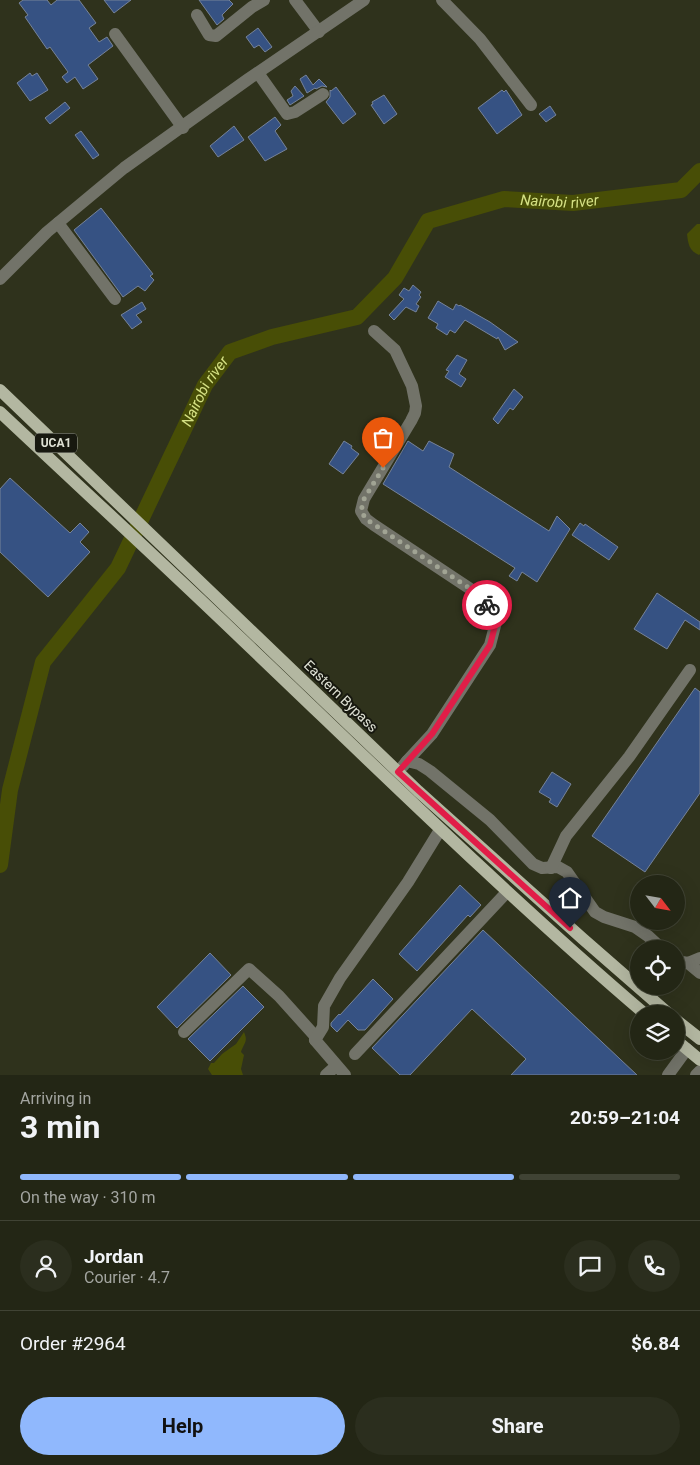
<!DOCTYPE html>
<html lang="en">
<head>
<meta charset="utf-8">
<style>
	body { margin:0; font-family:Roboto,sans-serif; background:#2b2e1e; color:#f1f3f6; height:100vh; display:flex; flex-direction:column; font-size:19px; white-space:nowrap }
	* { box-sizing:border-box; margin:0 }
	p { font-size:16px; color:#a3a5a0 }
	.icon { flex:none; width:28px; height:28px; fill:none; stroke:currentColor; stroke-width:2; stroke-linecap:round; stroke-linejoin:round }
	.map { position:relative; height:1075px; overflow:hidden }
	.panel { display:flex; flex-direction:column; background:#232615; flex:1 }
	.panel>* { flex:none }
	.needle { width:32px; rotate:121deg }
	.fabs { position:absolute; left:630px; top:875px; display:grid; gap:10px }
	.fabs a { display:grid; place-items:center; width:55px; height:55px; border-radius:50%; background:#232615; box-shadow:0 5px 20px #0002,0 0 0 1px #404334; font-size:25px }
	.pin { position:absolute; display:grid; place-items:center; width:42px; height:42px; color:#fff; margin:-51px -21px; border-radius:50% 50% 50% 0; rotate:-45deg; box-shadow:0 0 5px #0007 }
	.pin .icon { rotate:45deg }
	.courier { position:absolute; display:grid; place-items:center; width:50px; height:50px; margin:-25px; border:4px solid #e11d48; border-radius:50%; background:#fff; color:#222; box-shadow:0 1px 6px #0007 }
	.overview em { font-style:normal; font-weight:700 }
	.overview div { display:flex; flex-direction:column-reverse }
	.overview { display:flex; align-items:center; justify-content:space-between; height:85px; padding:0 20px }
	h1 { font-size:32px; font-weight:700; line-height:38px }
	.bar { display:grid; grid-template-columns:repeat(4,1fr); gap:8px 5px; align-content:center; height:60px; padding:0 20px }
	.bar i { height:6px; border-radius:4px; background:#404334 }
	.bar .on { background:#90b8fd }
	.bar p { grid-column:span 4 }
	.line { display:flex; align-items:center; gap:12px; padding:0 20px; border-top:1px solid #404334 }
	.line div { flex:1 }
	.round { display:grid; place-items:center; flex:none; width:52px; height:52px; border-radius:26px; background:#2b2e1e }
	.primary-button { display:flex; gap:10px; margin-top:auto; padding:10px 20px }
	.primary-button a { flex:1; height:58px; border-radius:30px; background:#90b8fd; color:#111; font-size:20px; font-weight:700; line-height:58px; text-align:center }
	.primary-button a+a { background:#2b2e1e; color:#f1f3f6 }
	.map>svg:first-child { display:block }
	.water { fill:#484e06 }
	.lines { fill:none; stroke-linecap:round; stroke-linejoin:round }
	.river { stroke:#484e06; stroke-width:16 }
	.building { fill:#365283; stroke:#768399 }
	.minor { stroke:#727369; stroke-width:12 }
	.major { stroke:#b3b7a1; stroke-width:12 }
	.done { stroke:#a1a494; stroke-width:5; stroke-dasharray:0 9 }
	.route { stroke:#e11d48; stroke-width:6 }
	.labels { text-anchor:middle; stroke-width:4; stroke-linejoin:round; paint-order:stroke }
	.shield { fill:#17180f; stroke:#a3a599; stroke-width:1 }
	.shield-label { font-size:12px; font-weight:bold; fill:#dfe1d4 }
	.street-label { font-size:14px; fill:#dfe1d4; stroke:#17180f }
	.water-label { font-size:15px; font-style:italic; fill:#d5e184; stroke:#17180f }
</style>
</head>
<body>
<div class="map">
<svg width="700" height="1075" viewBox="0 0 700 1075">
	<rect width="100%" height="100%" fill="#2f321c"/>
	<g class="water">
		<path d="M697,224h3v30l-1,1c-10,-4 -11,-12 -12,-21z"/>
		<path d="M244,1032c4,10 1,9 -3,20l3,3 -3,14 2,6h-31l-4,-6 3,-6h3l8,-9 14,-10z"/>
	</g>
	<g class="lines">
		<path class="river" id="s1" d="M0,865l10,-75 33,-128 75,-94 87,-183 25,-33 42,-15 85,-20 38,-39 33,-57 76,-22 69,4 108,-13 19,-19"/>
	</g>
	<g class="building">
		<polygon points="23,0 47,0 51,5 57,0 79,0 96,23 89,28 99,42 107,37 113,46 88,65 98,79 83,89 75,77 67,83 62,77 68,72 50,47 47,49 25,17 28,15 19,3"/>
		<polygon points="104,0 131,0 114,13"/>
		<polygon points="199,0 229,0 233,4 222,15 224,19 217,25"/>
		<polygon points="258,28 272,47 265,52 259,45 254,48 246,37"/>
		<polygon points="30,73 32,76 37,73 48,90 30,101 17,83"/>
		<polygon points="306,75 313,85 319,79 327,87 322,86 316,89 315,88 307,93 300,79"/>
		<polygon points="295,86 304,96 290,105 287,100 293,96 291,91"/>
		<polygon points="336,87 356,114 343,124 326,102 330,97 330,90 331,91"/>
		<polygon points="502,90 504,92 506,90 522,115 497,134 478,108"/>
		<polygon points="384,95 397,114 384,124 371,105 373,104 372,102"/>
		<polygon points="65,102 70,108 50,124 45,118"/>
		<polygon points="550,106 556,115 546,122 539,114"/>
		<polygon points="275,117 281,125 275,131 287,149 265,161 248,137"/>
		<polygon points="234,126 244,140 218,157 210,146"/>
		<polygon points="81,131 99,155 93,159 75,135"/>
		<polygon points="101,208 153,274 150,276 154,280 145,291 138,286 123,297 74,230"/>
		<polygon points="413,285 421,292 419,295 421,297 416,304 419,306 416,312 406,307 394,320 389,315 404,299 399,295 404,288 409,291"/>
		<polygon points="438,301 453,310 456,304 459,306 460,305 490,322 518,342 505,350 498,337 497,339 465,320 455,333 450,330 447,335 436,328 438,324 428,318"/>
		<polygon points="142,302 146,309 136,315 142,322 132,329 121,315"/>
		<polygon points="457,355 467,360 459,374 466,379 461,387 445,377 449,371 446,370"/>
		<polygon points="514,389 523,397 513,410 510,408 498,424 493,419"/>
		<polygon points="344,441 352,446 351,448 359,454 343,474 329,464"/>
		<polygon points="408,441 423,451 429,441 454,454 449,467 549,531 557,516 570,529 537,582 522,572 517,581 509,576 515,568 383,484"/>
		<polygon points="10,478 70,533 80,523 89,532 80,542 90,552 48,597 0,552 0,489"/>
		<polygon points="580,523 584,526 585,524 618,547 609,560 572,535"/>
		<polygon points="657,593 700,622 700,630 685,620 667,649 634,629"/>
		<polygon points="695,688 700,692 700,793 645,872 592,836"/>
		<polygon points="552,772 571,784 557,807 549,802 551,799 539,792"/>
		<polygon points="460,885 481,905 470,917 468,915 417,971 399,954"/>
		<polygon points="483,930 637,1075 511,1075 526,1059 472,1009 410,1075 400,1075 372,1048"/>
		<polygon points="210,953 231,975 177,1028 157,1007"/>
		<polygon points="373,979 393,999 365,1030 358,1030 348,1020 337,1032 331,1026 331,1023 339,1014 340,1015"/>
		<polygon points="243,986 264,1007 210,1061 188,1039"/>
	</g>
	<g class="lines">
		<g class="minor">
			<polyline points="295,0 319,32"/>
			<polyline points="442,0 480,39 531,105"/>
			<polyline points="197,15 209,35 216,36 252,7 264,0"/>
			<polyline points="115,34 183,128"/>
			<polyline points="258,73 287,114 295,112 323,94"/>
			<polyline points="58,223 115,299"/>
			<polyline points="0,279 47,232 124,168 247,80 364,0"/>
			<polyline points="374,331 395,350 412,386 416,406 415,413 411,421 364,499 361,511 366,519 374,525 475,592 492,611 496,622 490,645 432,734 407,761"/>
			<polyline points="403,766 407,761 419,764 430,771 490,820 533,864 542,868 558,867 567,872 595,912 604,917 635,927 648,936 662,949"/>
			<polyline points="551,868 566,836 629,757 690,670"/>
			<polyline points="676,961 688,963 700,958"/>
			<polyline points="688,963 700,973"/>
			<polyline points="184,1032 249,969 279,996 315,1036 315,1040"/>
			<polyline points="355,1054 507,892"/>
			<polyline points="326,1075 336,1066"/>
			<polyline points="345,1075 315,1040 323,1027 324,1006 340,978 408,882 440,830"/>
			<polyline points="668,1075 687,1049"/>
			<polyline points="696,1075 700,1071"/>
		</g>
		<g class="major">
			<polyline points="0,390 418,791 583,939 669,1014"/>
			<path d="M0,412c84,79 169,157 252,237 129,123 257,249 393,365"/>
			<polyline points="676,1020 700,1039"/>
			<polyline points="676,1040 700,1060"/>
		</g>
	</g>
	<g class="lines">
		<polyline class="done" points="383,468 364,499 361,511 366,519 475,592 487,605"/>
		<polyline class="route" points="487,605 492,610 496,622 490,645 432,734 398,772 570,928"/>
	</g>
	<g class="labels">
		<rect class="shield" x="35" y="433.5" width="42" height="19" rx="4"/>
		<g class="shield-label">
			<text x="56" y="447">UCA1</text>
		</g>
		<g class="street-label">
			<text transform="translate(341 696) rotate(44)" y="5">Eastern Bypass</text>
		</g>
		<g class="water-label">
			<text dy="5" stroke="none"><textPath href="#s1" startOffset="959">Nairobi river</textPath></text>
			<text dy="5" stroke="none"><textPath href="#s1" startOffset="525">Nairobi river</textPath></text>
		</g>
	</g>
</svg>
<div class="fabs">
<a><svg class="needle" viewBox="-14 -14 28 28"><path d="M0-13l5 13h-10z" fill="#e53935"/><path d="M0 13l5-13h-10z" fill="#a3a5a0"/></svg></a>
<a><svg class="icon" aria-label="locate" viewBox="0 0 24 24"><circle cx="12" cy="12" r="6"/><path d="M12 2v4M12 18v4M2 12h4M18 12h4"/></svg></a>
<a><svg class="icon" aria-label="layers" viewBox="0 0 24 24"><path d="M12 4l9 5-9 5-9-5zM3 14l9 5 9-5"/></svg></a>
</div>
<div class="pin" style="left:383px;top:468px;background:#ea580c"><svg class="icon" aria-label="bag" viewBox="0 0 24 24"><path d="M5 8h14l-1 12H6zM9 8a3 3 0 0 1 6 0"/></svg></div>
<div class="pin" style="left:570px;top:928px;background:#1f2937"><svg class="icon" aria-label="home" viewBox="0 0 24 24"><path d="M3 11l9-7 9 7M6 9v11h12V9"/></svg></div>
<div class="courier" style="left:487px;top:605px"><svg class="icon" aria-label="bike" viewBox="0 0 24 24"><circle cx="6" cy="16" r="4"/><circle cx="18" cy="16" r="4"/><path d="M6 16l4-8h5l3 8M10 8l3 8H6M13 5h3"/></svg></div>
</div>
<section class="panel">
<div class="overview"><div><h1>3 min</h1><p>Arriving in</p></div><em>20:59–21:04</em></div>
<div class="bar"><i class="on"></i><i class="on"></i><i class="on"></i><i></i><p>On the way · 310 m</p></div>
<div class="line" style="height:90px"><a class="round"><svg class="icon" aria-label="person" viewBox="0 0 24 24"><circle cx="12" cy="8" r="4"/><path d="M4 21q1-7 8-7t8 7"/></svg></a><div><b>Jordan</b><p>Courier · 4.7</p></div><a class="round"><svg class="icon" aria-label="chat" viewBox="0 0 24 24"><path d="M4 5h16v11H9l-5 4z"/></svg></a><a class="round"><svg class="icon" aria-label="phone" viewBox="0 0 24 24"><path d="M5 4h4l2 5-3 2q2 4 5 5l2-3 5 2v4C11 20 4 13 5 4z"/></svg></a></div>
<div class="line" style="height:65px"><div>Order #2964</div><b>$6.84</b></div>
<div class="primary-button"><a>Help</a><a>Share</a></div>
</section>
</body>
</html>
